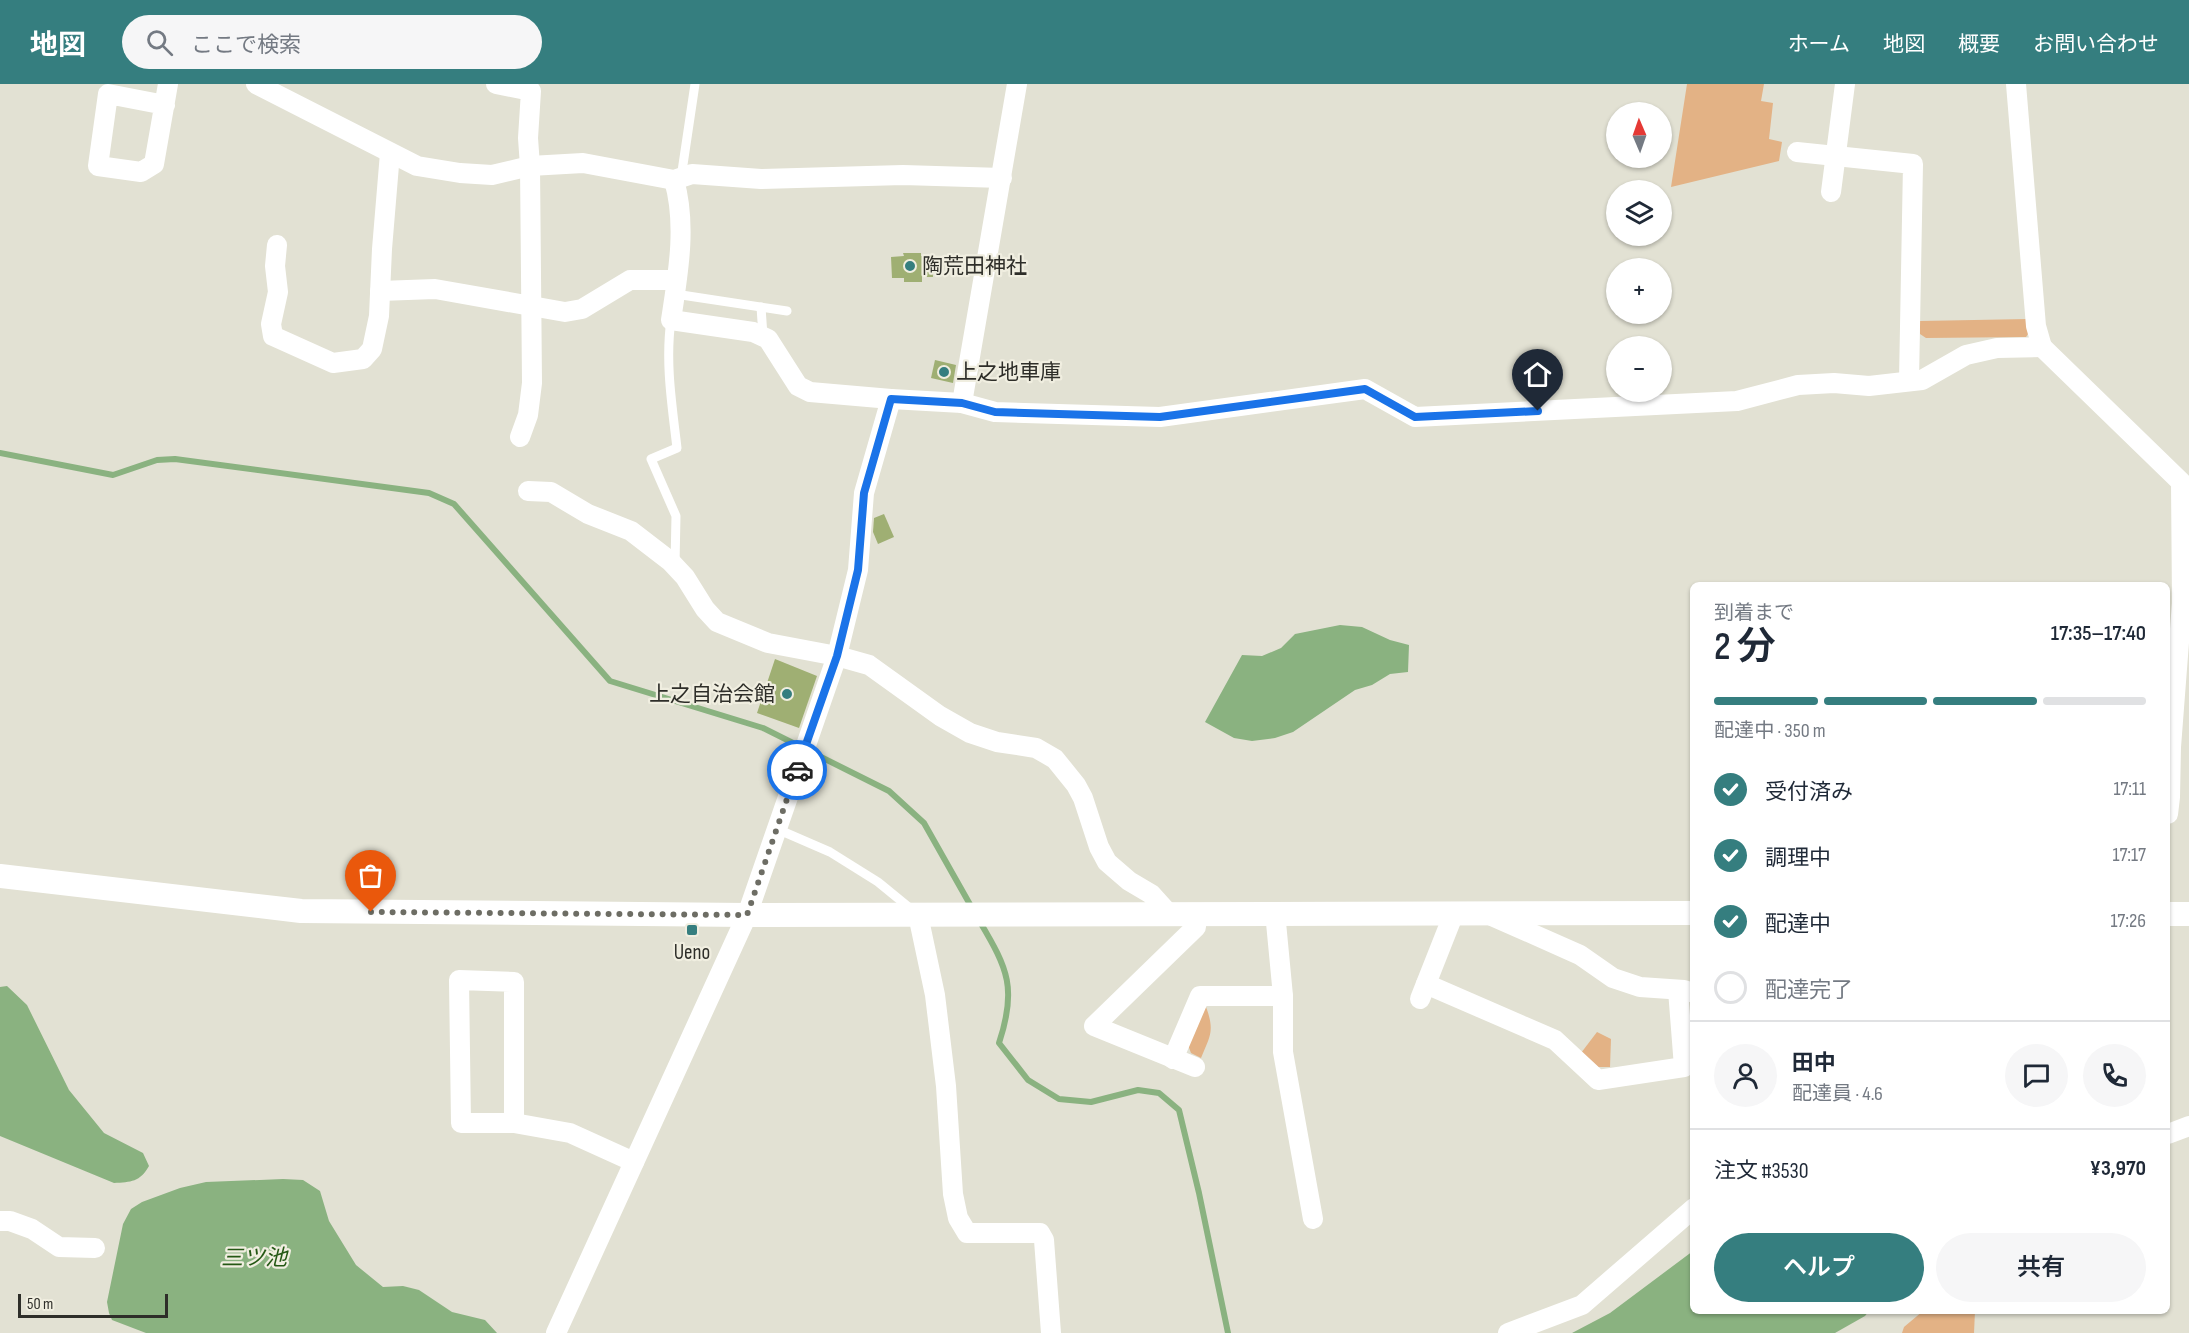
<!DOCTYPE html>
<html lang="ja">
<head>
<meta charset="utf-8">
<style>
	body { margin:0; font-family:"Sofia Sans Condensed","Noto Sans JP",sans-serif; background:#f6f6f7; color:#1f2937; height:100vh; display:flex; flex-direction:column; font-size:22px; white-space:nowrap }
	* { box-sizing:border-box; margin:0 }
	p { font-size:20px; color:#747a83 }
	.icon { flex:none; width:33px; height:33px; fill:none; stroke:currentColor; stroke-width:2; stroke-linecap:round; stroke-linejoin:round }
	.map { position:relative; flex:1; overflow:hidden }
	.details { position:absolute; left:1690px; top:498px; width:480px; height:732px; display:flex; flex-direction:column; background:#fff; border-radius:9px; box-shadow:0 2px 4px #0004 }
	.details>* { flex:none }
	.needle { width:39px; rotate:358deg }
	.buttons { position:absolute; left:1606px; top:18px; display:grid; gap:12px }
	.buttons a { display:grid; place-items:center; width:66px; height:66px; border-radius:50%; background:#fff; box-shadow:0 2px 4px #0004; font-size:30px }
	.scale { position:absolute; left:18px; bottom:15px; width:150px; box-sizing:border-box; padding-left:6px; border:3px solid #2e2e29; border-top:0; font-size:16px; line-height:21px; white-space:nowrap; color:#2e2e29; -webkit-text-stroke:4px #f0eee0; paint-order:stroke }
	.pin { position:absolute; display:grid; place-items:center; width:51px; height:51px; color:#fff; margin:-62px -26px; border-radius:50% 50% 50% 0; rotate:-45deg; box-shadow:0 0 6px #0007 }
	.pin .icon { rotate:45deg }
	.courier { position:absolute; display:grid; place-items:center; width:60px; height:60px; margin:-30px; border:4px solid #1a73e8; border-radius:50%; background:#fff; color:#222; box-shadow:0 2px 8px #0007 }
	.overview em { font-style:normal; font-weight:600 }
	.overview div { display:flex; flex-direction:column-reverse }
	.overview { display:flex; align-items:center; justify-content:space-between; height:102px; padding:0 24px }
	h1 { font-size:39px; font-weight:600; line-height:45px }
	.bar { display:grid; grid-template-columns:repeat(4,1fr); gap:9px 6px; align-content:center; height:72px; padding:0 24px }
	.bar i { height:8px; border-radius:4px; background:#e0e1e3 }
	.bar .on { background:#357e7f }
	.bar p { grid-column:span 4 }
	.line { display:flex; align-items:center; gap:15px; padding:0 24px; border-top:2px solid #e0e1e3 }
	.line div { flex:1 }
	.round { display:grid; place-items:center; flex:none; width:63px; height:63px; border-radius:32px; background:#f6f6f7 }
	ol { padding:0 24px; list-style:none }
	li { display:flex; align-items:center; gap:18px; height:66px }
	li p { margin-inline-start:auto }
	li .icon { padding:6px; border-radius:50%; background:#357e7f; color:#fff; stroke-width:4 }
	li:last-child { color:#747a83 }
	li i { width:33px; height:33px; border:3px solid #e0e1e3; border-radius:50% }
	.action { display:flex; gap:12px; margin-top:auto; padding:12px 24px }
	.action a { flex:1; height:69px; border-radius:36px; background:#357e7f; color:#fff; font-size:24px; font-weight:600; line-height:69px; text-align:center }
	.action a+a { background:#f6f6f7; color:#1f2937 }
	header { display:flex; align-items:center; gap:36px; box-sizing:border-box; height:84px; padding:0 30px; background:#357e7f; color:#fff }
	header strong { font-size:28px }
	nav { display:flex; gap:33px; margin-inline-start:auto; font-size:21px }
	.search { width:420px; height:54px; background:#f6f6f7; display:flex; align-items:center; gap:15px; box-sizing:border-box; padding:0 21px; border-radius:33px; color:#747a83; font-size:22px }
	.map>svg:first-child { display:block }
	.green { fill:#e3b285 }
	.water { fill:#8ab280 }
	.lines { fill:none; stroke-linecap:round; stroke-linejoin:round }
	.stream { stroke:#8ab280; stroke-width:6 }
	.building { fill:#9faf73 }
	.service { stroke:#fff; stroke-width:9 }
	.minor { stroke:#fff; stroke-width:20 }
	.tertiary { stroke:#fff; stroke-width:24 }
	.done { stroke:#6d6d64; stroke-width:6; stroke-dasharray:0 10.8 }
	.route { stroke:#1a73e8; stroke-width:8 }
	.poi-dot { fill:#357e7f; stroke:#f0eee0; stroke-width:2 }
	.labels { text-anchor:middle; stroke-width:4.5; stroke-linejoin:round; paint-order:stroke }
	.poi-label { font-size:21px; fill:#2e2e29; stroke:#f0eee0; text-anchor:start }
	.water-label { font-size:22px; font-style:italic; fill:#245814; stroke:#f0eee0 }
</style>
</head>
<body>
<header>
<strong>地図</strong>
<div class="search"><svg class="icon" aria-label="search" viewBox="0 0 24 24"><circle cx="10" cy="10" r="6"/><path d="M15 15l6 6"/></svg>ここで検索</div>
<nav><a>ホーム</a><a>地図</a><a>概要</a><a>お問い合わせ</a></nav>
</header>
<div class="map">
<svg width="2189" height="1249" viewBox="0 0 2189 1249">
	<rect width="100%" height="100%" fill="#e2e1d3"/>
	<g class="green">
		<polygon points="1687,0 1764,0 1761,17 1773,19 1769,55 1782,58 1779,77 1671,103"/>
		<polygon points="2028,235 2030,247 2026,253 1926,254 1920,250 1920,237"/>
		<path d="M1206,923c9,24 4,29 -5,51l-10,-5 -3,-8 15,-35z"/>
		<polygon points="1597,948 1611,955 1610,983 1598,983 1581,969"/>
		<polygon points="1923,1227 1975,1227 1974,1249 1902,1249 1904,1243"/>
	</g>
	<g class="water">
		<polygon points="1340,541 1362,543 1390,556 1409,561 1408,588 1390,590 1372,601 1355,606 1293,648 1275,654 1252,657 1234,654 1205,638 1242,571 1262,572 1281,564 1295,550"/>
		<path d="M7,902l20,19 42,85 35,43 39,20 6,13c-9,16 -18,16 -35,17l-114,-47v-149z"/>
		<polygon points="283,1095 303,1096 320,1107 329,1137 356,1181 383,1203 403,1202 419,1206 452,1228 485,1236 497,1249 146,1249 112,1236 109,1229 107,1218 123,1140 131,1125 142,1118 180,1104 206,1098"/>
		<polygon points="1693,1167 1694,1227 1869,1227 1865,1232 1835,1249 1572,1249 1610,1229"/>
	</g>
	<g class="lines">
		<g class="stream">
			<polyline points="0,369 113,391 157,376 175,375 429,409 454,420 610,597 763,644 889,707 924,739 972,824"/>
			<path d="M980,838c28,47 37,67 19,121l29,37 31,19 32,3 47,-12 21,3 20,17 20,83 29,140"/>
		</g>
	</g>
	<g class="building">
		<polygon points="903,169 921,169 921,172 932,171 933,193 922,193 922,198 904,198 904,194 892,194 891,173 904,172"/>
		<polygon points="935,276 956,281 953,299 931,294"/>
		<polygon points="884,430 894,453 878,460 873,448 874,434"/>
		<polygon points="775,575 817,592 799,644 757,629"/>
	</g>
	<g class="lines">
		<g class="service">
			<polyline points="681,94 695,0"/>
			<polyline points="675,210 787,227"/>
			<polyline points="761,223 763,252"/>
			<path d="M671,236c-6,42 1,85 6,128l-26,11 25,57 -1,48"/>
			<polyline points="777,745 830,768 878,798 911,825"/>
		</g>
		<g class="minor">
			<polyline points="256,0 417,82 460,89 492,91 530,82 583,79 674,96 692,90 761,95 903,91 1002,94"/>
			<polyline points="496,0 531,7 528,54 530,82 532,299 528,331 520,353"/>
			<polyline points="165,21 108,10 98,82 141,88 154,80 168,0"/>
			<polyline points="1797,68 1913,80 1909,297"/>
			<path d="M674,96c13,45 4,94 -3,140l82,12 15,7 30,47 12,6 81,7"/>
			<polyline points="1831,108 1845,0"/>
			<polyline points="277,161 275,182 278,208 271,240 273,252 333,279 363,275 372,265 379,232 382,165 390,69"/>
			<polyline points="380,207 435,205 565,228 582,225 630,196 676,196"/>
			<polyline points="2042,263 2181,398 2182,519 2171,663 2170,713 2168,730"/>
			<polyline points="962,319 995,328 1160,333 1365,305 1415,333 1737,317 1798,301 1834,299 1869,302 1922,296 1966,271 1997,264 2042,263 2036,242 2016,0"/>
			<polyline points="528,407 551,408 588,430 631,447 670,477 685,493 705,525 717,538 768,559 837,572 869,581 940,632 970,649 997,658 1036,664 1055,675 1076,701 1083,714 1099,763 1107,778 1129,797 1151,810 1169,830"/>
			<polyline points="1275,828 1283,912 1283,968 1313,1135"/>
			<polyline points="918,831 935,911 946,1002 953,1110 958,1134 967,1149 1040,1149 1044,1156 1051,1249"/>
			<polyline points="1492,832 1580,871 1613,894 1640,903 1684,906 1694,909"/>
			<polyline points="1426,900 1555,956 1598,996 1684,983 1678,906"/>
			<polyline points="1420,915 1454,829"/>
			<polyline points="1173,975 1200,912 1283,912"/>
			<polyline points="1195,983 1094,942 1196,843 1196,830"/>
			<polyline points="514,1039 514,898 459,896 461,1039 514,1039 570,1049 634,1078"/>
			<polyline points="2168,1050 2189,1042"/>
			<polyline points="0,1137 10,1137 32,1145 59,1163 95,1164"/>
			<polyline points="556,1249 747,831 837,572 858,486 864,409 891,315 962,319 1017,0"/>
			<polyline points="1508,1249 1582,1221 1694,1124"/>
		</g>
		<g class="tertiary">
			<polyline points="0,792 301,827 747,831 1694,829"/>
			<polyline points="2168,830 2189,830"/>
		</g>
	</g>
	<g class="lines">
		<polyline class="done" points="371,828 747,831 797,686"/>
		<polyline class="route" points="797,686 837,572 858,486 864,409 891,315 962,319 995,328 1160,333 1365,305 1415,333 1538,327"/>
	</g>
	<g class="poi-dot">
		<circle cx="910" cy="182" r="6"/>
		<circle cx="944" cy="288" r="6"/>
		<circle cx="787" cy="610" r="6"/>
		<rect x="686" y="840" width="12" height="12" rx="3"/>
	</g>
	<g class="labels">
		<g class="poi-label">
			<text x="922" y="189">陶荒田神社</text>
			<text x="956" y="295">上之地車庫</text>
			<text x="775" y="617" text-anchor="end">上之自治会館</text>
			<text x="692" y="875" text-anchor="middle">Ueno</text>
		</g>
		<g class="water-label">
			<text x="254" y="1181">三ツ池</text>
		</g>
	</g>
</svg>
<div class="buttons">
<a><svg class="needle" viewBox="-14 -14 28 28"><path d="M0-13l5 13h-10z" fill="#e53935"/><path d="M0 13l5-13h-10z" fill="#747a83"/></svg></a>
<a><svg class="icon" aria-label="layers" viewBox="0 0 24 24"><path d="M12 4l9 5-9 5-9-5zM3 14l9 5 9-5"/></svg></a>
<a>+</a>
<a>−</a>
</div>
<div class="scale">50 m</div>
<div class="pin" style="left:371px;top:828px;background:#ea580c"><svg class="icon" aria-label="bag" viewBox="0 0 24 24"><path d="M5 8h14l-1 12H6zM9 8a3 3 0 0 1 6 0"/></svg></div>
<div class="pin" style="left:1538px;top:327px;background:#1f2937"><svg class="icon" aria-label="home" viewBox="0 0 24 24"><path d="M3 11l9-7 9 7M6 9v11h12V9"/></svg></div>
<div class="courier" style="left:797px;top:686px"><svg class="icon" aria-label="car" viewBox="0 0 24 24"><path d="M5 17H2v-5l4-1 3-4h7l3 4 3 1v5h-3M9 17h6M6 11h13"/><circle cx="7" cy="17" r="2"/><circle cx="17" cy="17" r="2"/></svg></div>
<section class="details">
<div class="overview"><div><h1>2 分</h1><p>到着まで</p></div><em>17:35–17:40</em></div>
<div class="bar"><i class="on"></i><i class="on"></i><i class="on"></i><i></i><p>配達中 · 350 m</p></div>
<ol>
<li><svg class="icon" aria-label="check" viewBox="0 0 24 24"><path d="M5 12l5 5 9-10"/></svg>受付済み<p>17:11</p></li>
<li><svg class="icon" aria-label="check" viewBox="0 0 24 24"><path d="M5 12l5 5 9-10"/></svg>調理中<p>17:17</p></li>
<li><svg class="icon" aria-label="check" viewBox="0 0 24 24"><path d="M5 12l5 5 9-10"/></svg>配達中<p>17:26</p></li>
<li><i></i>配達完了</li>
</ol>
<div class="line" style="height:108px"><a class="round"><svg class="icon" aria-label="person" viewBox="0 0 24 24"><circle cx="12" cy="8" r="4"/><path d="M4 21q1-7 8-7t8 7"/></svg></a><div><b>田中</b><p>配達員 · 4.6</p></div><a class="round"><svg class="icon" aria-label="chat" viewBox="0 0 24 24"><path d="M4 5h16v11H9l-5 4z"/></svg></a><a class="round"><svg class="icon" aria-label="phone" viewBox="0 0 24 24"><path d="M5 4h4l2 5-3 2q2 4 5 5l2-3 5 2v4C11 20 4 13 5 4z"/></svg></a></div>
<div class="line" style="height:78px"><div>注文 #3530</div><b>¥3,970</b></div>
<div class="action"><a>ヘルプ</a><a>共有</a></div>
</section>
</div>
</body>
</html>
